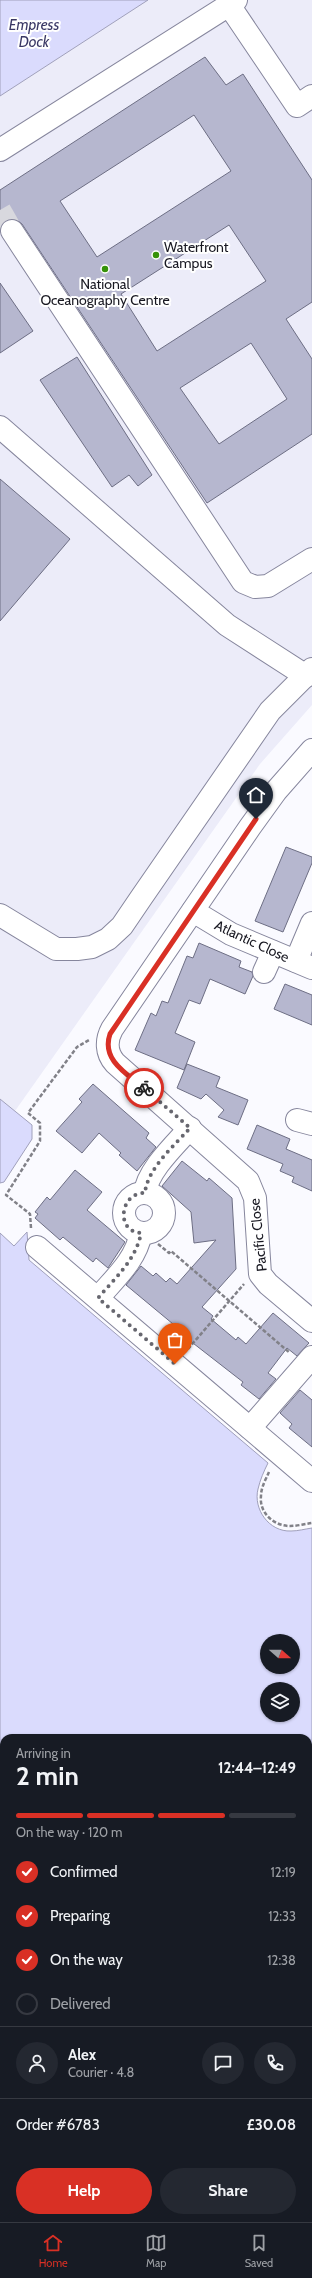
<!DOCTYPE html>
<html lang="en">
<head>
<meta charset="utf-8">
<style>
	body { margin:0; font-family:Cabin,sans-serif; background:#242831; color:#f1f3f6; height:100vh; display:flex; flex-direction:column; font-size:15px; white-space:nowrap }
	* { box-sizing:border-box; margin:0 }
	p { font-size:13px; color:#9ea1a6 }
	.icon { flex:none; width:22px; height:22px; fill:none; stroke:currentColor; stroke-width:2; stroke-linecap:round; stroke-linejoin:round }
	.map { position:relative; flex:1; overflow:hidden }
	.panel { position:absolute; left:0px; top:1734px; width:312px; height:488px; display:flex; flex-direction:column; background:#171b24; border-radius:12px 12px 0 0; box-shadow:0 1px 3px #0004 }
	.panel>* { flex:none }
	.needle { width:26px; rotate:111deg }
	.tools { position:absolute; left:260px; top:1634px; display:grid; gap:8px }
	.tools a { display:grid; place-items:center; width:40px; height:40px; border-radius:50%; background:#171b24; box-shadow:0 1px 3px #0004; font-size:20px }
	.pin { position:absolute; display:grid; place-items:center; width:34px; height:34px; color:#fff; margin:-41px -17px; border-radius:50% 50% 50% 0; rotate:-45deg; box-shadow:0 0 4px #0007 }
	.pin .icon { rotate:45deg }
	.courier { position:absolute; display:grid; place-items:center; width:40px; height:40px; margin:-20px; border:3px solid #d93025; border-radius:50%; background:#fff; color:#222; box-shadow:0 1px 5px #0007 }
	.headline em { font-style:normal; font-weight:700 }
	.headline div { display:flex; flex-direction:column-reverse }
	.headline { display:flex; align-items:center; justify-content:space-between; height:68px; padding:0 16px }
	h1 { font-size:26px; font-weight:700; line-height:30px }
	.bar { display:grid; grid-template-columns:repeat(4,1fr); gap:6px 4px; align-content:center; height:48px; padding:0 16px }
	.bar i { height:5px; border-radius:3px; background:#363941 }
	.bar .active { background:#d93025 }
	.bar p { grid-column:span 4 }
	.line { display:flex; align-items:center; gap:10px; padding:0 16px; border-top:1px solid #363941 }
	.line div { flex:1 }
	.round { display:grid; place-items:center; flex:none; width:42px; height:42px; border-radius:21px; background:#242831 }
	ol { padding:0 16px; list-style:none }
	li { display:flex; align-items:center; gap:12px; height:44px }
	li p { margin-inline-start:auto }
	li .icon { padding:4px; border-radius:50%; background:#d93025; color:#fff; stroke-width:4 }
	li:last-child { color:#9ea1a6 }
	li i { width:22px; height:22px; border:2px solid #363941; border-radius:50% }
	.button { display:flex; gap:8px; margin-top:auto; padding:8px 16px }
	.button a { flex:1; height:46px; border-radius:24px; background:#d93025; color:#fff; font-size:16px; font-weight:700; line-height:46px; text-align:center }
	.button a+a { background:#242831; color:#f1f3f6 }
	.menu { display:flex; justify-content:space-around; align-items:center; height:56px; border-top:1px solid #363941; background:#171b24; font-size:11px; color:#9ea1a6 }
	.menu a { display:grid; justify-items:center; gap:2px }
	.menu .active { color:#d93025 }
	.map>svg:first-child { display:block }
	.built { fill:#ececf9 }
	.water { fill:#dadbfd; stroke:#a0a0bb; fill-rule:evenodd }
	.building { fill:#b6b7cf; stroke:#6d6e84; fill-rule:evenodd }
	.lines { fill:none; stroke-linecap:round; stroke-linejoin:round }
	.minor-tunnel { stroke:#d8d8de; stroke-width:22; stroke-dasharray:22 11; stroke-linecap:butt }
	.minor-casing { stroke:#86869d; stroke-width:24 }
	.path { stroke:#818188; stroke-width:2.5; stroke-dasharray:4 2; stroke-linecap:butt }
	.minor { stroke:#fff; stroke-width:22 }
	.done { stroke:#67676f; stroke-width:4; stroke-dasharray:0 7.2 }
	.route { stroke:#d93025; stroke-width:5 }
	.poi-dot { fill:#359208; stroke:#fff; stroke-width:1.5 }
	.labels { text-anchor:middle; stroke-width:4; stroke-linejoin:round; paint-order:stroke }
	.poi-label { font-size:14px; fill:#181821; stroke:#fff; text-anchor:start }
	.street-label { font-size:14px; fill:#181821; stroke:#fff }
	.water-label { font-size:15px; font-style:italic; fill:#3a3865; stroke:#fff }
</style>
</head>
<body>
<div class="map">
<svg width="312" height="2222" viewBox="0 0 312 2222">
	<rect width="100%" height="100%" fill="#fafaff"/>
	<polygon class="built" points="148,0 312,0 312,705 260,764 15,1111 0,1099 0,96"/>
	<g class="water">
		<polygon points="0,0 148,0 0,96"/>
		<polygon points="0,1099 32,1125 32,1139 4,1182 0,1183"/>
		<path d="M27,1232l2,28 239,203c-4,8 -8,17 -10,26 -5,20 11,43 33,42 7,0 14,-2 21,-3v694h-312v-989l14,13zM267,1641h26v26h-26zM267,1689h26v26h-26zM4,1738h304v480h-304z"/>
	</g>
	<g class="building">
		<path d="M205,57l21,28 17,-11 69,106v122l-26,17 26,40v75l-105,69 -185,-279 -5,-4 -6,-1 -6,2 -5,8v-39zM194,115l37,56 -134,86 -37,-56zM229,225l37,56 -109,70 -36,-57zM251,343l36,56 -68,45 -39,-56z"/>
		<polygon points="0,283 33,331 0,353"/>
		<polygon points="77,357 152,475 138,486 129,475 112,487 40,380"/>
		<polygon points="0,479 70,539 0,621"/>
		<polygon points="286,847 312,857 312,863 283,932 255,921"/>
		<polygon points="199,943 241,961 239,967 252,972 253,976 245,994 210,979 200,1004 189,1000 175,1033 195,1042 184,1070 135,1050 151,1013 156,1016 162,1001 168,1003 187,956 193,958"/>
		<polygon points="285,984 312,995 312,1025 274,1009"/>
		<polygon points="187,1064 220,1077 216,1087 248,1100 238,1125 218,1117 224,1110 206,1094 201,1099 177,1088"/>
		<polygon points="93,1084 149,1133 146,1138 156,1147 137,1171 119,1155 121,1153 99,1133 82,1153 56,1131 82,1102 79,1099"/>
		<polygon points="257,1125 290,1139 286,1149 312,1160 312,1191 292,1182 294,1177 280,1171 283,1164 247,1149"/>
		<polygon points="182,1161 207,1181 209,1178 232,1198 236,1269 202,1307 213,1316 211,1319 236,1340 238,1337 246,1344 273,1313 309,1343 297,1356 287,1348 268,1373 276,1379 259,1399 241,1385 243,1382 171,1326 173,1324 126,1285 141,1266 153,1276 156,1273 166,1282 170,1278 177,1284 216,1240 194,1243 191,1212 162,1186"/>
		<polygon points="75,1170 102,1192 87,1210 125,1242 108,1268 96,1258 93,1262 63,1237 60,1240 35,1218 38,1214 35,1212 47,1197 50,1200"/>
		<polygon points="300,1390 312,1400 312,1447 289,1428 292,1424 280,1413"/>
	</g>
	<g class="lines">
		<polyline class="minor-tunnel" points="0,210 12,231"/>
		<defs>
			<g id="minor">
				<polyline points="236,0 229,5 297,106 312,96"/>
				<polyline points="0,150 229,5"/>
				<polyline points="12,231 243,582 255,587 268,586 312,559"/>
				<polyline points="0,427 227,625 306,676"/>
				<path d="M312,750l-36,41 -26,36 -138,202c-6,11 -6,24 3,34l133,118 7,17 5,76 8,10 44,37"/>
				<polyline points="193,911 231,934 312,968"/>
				<polyline points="0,915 56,949 77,949 92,947 108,939 122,926 141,898 270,711 312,669"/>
				<polyline points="296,961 312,923"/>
				<polyline points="264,972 273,952"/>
				<polyline points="297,1120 312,1124"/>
				<circle cx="144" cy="1213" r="20"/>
				<path d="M145,1193c2,-22 30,-48 45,-65"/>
				<polyline points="37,1247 312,1481"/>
				<path d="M98,1298c17,-20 38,-38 43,-65"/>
				<polyline points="250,1428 312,1357"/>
			</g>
		</defs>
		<use href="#minor" class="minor-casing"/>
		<g class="path">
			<polyline points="31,1228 30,1214 6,1195 40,1141 40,1123 28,1113 77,1047 89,1040"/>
			<polyline points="158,1244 169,1253 171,1251 290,1353"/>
			<polyline points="188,1349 244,1284"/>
			<path d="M269,1472c-3,7 -8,15 -8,24 -2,16 12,30 29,30 7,0 15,-2 22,-3"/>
		</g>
		<use href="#minor" class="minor"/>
	</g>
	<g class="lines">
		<path class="done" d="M144,1088l46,40c-16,18 -43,41 -45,65 -25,-1 -30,39 -4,40 -5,27 -26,45 -43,65l77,66"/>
		<path class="route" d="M144,1088c-17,-14 -43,-28 -34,-54l146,-215"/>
	</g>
	<g class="poi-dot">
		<circle cx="156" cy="255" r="4"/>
		<circle cx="105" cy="269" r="4"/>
	</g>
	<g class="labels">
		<g class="poi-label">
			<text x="164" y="252">Waterfront<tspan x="164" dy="16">Campus</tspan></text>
			<text x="105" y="289" text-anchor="middle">National<tspan x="105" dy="16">Oceanography Centre</tspan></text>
		</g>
		<g class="street-label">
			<text transform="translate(252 941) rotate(25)" y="5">Atlantic Close</text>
			<text transform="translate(258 1235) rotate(-96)" y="5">Pacific Close</text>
		</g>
		<g class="water-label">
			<text x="34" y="30">Empress<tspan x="34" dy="17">Dock</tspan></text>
		</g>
	</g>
</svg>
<div class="tools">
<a><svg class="needle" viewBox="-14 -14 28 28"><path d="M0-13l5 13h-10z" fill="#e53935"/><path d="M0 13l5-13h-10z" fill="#9ea1a6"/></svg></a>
<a><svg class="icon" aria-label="layers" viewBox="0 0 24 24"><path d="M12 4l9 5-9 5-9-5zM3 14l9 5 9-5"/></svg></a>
</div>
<div class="pin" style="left:175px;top:1364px;background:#ea580c"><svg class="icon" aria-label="bag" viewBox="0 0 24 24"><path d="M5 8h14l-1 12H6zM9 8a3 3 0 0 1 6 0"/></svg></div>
<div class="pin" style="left:256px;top:819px;background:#1f2937"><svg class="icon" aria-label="home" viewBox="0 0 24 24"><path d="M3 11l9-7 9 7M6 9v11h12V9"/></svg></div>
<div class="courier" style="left:144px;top:1088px"><svg class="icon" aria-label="bike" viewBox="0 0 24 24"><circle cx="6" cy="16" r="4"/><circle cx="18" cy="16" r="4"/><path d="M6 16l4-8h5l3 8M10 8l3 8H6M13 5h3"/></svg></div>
<section class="panel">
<div class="headline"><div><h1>2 min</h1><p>Arriving in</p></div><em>12:44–12:49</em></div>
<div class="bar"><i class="active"></i><i class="active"></i><i class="active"></i><i></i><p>On the way · 120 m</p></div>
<ol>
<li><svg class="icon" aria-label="check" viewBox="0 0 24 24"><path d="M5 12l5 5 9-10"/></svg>Confirmed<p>12:19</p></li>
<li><svg class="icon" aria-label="check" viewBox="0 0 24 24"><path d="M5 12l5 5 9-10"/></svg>Preparing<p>12:33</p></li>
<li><svg class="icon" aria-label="check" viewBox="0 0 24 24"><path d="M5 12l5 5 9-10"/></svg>On the way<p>12:38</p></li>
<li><i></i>Delivered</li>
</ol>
<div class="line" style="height:72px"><a class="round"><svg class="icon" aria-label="person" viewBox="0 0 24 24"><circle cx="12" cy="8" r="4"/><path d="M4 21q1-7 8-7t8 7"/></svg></a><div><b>Alex</b><p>Courier · 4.8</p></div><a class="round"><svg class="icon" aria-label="chat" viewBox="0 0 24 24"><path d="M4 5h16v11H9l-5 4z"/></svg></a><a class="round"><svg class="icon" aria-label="phone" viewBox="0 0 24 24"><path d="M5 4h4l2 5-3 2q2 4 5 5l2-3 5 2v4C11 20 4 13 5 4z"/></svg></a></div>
<div class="line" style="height:52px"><div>Order #6783</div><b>£30.08</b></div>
<div class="button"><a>Help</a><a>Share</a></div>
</section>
</div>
<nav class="menu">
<a class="active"><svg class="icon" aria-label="home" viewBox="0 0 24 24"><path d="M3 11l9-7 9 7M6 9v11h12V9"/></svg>Home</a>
<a><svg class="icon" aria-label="map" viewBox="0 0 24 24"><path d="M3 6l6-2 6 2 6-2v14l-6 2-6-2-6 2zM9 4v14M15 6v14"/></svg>Map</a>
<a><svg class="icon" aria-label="saved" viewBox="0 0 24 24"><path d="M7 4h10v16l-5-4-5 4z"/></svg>Saved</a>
</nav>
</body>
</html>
